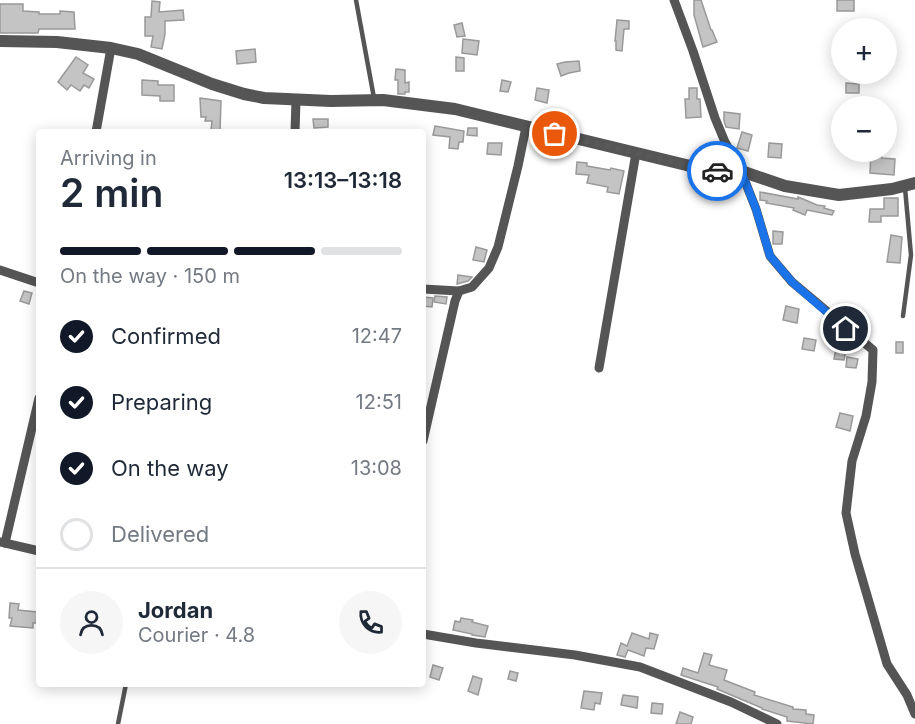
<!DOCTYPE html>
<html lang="en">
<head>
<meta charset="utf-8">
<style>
	body { margin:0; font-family:Inter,sans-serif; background:#f6f6f7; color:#1f2937; height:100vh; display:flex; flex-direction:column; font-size:22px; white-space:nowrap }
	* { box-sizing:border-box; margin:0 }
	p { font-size:20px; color:#747a83 }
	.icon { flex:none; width:33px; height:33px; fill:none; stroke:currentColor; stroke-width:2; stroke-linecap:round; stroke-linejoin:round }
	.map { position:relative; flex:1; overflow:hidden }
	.sheet { position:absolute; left:36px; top:129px; width:390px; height:558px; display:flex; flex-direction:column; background:#fff; border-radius:6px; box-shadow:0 3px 15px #0003 }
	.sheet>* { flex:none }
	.tools { position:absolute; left:831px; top:18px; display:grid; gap:12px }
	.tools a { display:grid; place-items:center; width:66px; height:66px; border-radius:50%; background:#fff; box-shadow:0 3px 15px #0003; font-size:30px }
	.pin { position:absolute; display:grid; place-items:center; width:51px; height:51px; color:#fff; margin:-26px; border:3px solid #fff; border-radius:50%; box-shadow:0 2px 6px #0007 }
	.courier { position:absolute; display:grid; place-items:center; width:60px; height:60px; margin:-30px; border:4px solid #1a73e8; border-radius:50%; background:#fff; color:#222; box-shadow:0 2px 8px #0007 }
	.summary em { font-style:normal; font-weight:600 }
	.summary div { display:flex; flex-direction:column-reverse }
	.summary { display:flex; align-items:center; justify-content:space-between; height:102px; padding:0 24px }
	h1 { font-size:39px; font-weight:600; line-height:45px }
	.bar { display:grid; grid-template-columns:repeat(4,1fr); gap:9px 6px; align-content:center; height:72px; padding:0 24px }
	.bar i { height:8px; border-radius:4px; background:#e0e1e3 }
	.bar .active { background:#111827 }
	.bar p { grid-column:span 4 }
	.line { display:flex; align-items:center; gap:15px; padding:0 24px; border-top:2px solid #e0e1e3 }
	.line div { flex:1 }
	.round { display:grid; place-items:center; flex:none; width:63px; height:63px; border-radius:32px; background:#f6f6f7 }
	ol { padding:0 24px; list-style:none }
	li { display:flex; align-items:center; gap:18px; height:66px }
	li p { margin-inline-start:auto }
	li .icon { padding:6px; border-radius:50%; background:#111827; color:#fff; stroke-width:4 }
	li:last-child { color:#747a83 }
	li i { width:33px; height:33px; border:3px solid #e0e1e3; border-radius:50% }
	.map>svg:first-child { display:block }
	.building { fill:#c4c4c4; stroke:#999; stroke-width:1.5 }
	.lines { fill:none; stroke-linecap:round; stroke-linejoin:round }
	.service { stroke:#555; stroke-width:4.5 }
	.minor { stroke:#555; stroke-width:9 }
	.tertiary { stroke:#555; stroke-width:12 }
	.done { stroke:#595959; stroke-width:6; stroke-dasharray:0 10.8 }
	.route { stroke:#1a73e8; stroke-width:8 }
</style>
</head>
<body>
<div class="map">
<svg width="915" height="724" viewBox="0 0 915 724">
	<rect width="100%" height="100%" fill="#fff"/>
	<g class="building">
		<polygon points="694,0 701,0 711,30 712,30 717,42 703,47 694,15"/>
		<rect x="837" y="0" width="17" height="11"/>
		<polygon points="152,1 160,2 159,12 183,10 184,20 165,21 165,34 162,49 151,47 153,36 145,36 145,17 151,17"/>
		<polygon points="0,4 23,4 23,11 39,12 39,14 60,14 60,11 74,12 75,29 39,29 38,33 0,33"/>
		<polygon points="617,20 629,21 629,29 624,29 622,51 616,50 616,41 615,41"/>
		<polygon points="462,23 465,36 457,37 454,25"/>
		<polygon points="463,39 479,41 477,55 462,53"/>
		<polygon points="255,49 256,62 237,64 236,51"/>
		<polygon points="76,57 88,65 83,73 94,79 89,88 84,85 80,91 71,85 67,90 58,82"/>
		<polygon points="456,57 464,58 464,71 456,71"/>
		<polygon points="579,61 580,71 569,73 561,76 557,64 565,62"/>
		<polygon points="396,69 405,70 405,83 409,82 409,92 405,92 405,94 398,94 398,80 395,80"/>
		<polygon points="142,80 158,81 158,85 174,85 174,101 160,101 160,96 142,95"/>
		<polygon points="502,80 511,82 508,92 500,91"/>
		<polygon points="846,83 859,84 859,93 846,93"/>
		<polygon points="537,88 549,90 547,103 535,100"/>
		<polygon points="689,88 697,88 697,99 700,99 701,117 686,118 685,99 689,99"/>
		<polygon points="200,98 221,101 220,131 211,130 212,121 205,121 206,117 201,117"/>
		<polygon points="724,112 740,114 739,129 726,127 724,121"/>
		<polygon points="313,119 328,119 328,127 314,128"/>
		<polygon points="435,126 464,131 463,142 459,142 458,149 449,148 450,137 433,135"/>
		<polygon points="468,128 477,128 477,136 467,135"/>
		<polygon points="742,132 752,135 748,151 737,148"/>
		<polygon points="488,143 502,143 501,155 487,154"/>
		<polygon points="769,143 782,144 781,158 768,157"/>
		<polygon points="871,152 881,153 882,158 895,159 894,175 870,173"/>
		<polygon points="577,162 587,163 587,166 610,170 611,168 624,171 619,194 607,192 608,187 587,183 589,175 576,174"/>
		<polygon points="760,192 798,199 798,197 817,205 825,206 824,208 834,211 832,215 807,210 805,215 793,210 794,208 766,203 767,201 760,200"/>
		<polygon points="884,198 898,198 898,216 881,216 881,222 869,222 870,209 884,209"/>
		<polygon points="773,231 783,232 782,244 773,244"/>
		<polygon points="891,235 902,237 900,263 887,262"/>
		<polygon points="476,247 487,250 484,262 473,260"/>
		<polygon points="458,275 472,277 468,281 457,284"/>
		<polygon points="24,291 32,293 29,304 20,301"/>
		<polygon points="435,296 447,297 446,304 434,302"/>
		<polygon points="423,297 433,298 432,307 423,306"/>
		<polygon points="786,306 799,309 797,323 783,320"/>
		<polygon points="804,338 816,340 814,351 802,349"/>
		<rect x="896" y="342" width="7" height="11"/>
		<polygon points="836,348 846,350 844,360 834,359"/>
		<polygon points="847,357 858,359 856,368 846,367"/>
		<polygon points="840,413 853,416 850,431 836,427"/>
		<polygon points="10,603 19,604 18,610 37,612 36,623 33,623 33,628 10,626 12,618 9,618"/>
		<polygon points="461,618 473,620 472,622 488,626 485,637 472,635 472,634 453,630 455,621 460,622"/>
		<polygon points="632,633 649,639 650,633 658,635 654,649 646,648 644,656 628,650 625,657 617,655 621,643 627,646"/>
		<polygon points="704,653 712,655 709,665 727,670 724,680 755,692 754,695 793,707 793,709 806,710 806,714 814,715 813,724 787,721 787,717 762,709 762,708 717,689 718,687 681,675 683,668 698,673"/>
		<polygon points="433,665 443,668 439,680 430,677"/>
		<polygon points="510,671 518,673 516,681 508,679"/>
		<polygon points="473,676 482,679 478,695 468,691"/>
		<polygon points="584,691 602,693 600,704 595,703 594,710 581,708"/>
		<polygon points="623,695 638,697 637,708 621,705"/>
		<polygon points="652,703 663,704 662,714 651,713"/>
		<polygon points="680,712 693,717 691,724 676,724"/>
	</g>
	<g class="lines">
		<g class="service">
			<polyline points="356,0 374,98"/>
			<polyline points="903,316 911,255 905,188"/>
			<polyline points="118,724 126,684"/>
		</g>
		<g class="minor">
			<polyline points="674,0 693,51 715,118 725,142 741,171 756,209 770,256 792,282 873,350 872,382 866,416 852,461 846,513 855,554 887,664 907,695 915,714"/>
			<polyline points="96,132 111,48"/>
			<polyline points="295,132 296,100"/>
			<polyline points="0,270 39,283"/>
			<polyline points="423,289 459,291 472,287 489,268 498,247 518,166 526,127"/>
			<polyline points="599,368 636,153"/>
			<polyline points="423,441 455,301 459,291"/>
			<polyline points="0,542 39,551"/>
			<polyline points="5,543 39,398"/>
			<polyline points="423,634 476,643 575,655 640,667 731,702 777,724"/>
		</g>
		<polyline class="tertiary" points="0,41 57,42 111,48 138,54 212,84 244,94 264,98 331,101 383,100 455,109 711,171 741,171 785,186 839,195 892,189 915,183"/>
	</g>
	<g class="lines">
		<polyline class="done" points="555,134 711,171 717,171"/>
		<polyline class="route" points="717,171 741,171 756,209 770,256 792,282 846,329"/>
	</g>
</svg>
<div class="tools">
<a>+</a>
<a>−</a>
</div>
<div class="pin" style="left:555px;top:134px;background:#ea580c"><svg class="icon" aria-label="bag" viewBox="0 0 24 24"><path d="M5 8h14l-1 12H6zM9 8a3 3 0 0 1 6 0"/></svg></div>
<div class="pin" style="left:846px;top:329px;background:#1f2937"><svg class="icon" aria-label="home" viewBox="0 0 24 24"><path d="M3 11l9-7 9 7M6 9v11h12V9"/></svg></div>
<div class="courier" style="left:717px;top:171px"><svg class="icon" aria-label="car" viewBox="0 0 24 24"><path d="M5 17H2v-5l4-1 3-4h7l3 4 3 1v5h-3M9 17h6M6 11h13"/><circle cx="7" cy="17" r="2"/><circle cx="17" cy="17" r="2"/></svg></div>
<section class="sheet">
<div class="summary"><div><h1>2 min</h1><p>Arriving in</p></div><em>13:13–13:18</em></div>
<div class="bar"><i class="active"></i><i class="active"></i><i class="active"></i><i></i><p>On the way · 150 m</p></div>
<ol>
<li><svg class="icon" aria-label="check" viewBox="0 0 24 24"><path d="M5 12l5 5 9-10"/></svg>Confirmed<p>12:47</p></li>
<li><svg class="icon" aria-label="check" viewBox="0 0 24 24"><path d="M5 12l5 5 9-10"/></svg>Preparing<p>12:51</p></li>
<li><svg class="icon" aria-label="check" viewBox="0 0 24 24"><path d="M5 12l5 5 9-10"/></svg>On the way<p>13:08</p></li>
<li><i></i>Delivered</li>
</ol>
<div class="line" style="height:108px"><a class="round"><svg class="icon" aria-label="person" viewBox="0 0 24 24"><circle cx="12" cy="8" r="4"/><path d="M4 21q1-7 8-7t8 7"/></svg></a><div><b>Jordan</b><p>Courier · 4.8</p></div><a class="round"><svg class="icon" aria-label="phone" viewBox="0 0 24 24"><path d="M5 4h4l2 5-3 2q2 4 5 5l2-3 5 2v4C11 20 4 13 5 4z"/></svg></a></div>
</section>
</div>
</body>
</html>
